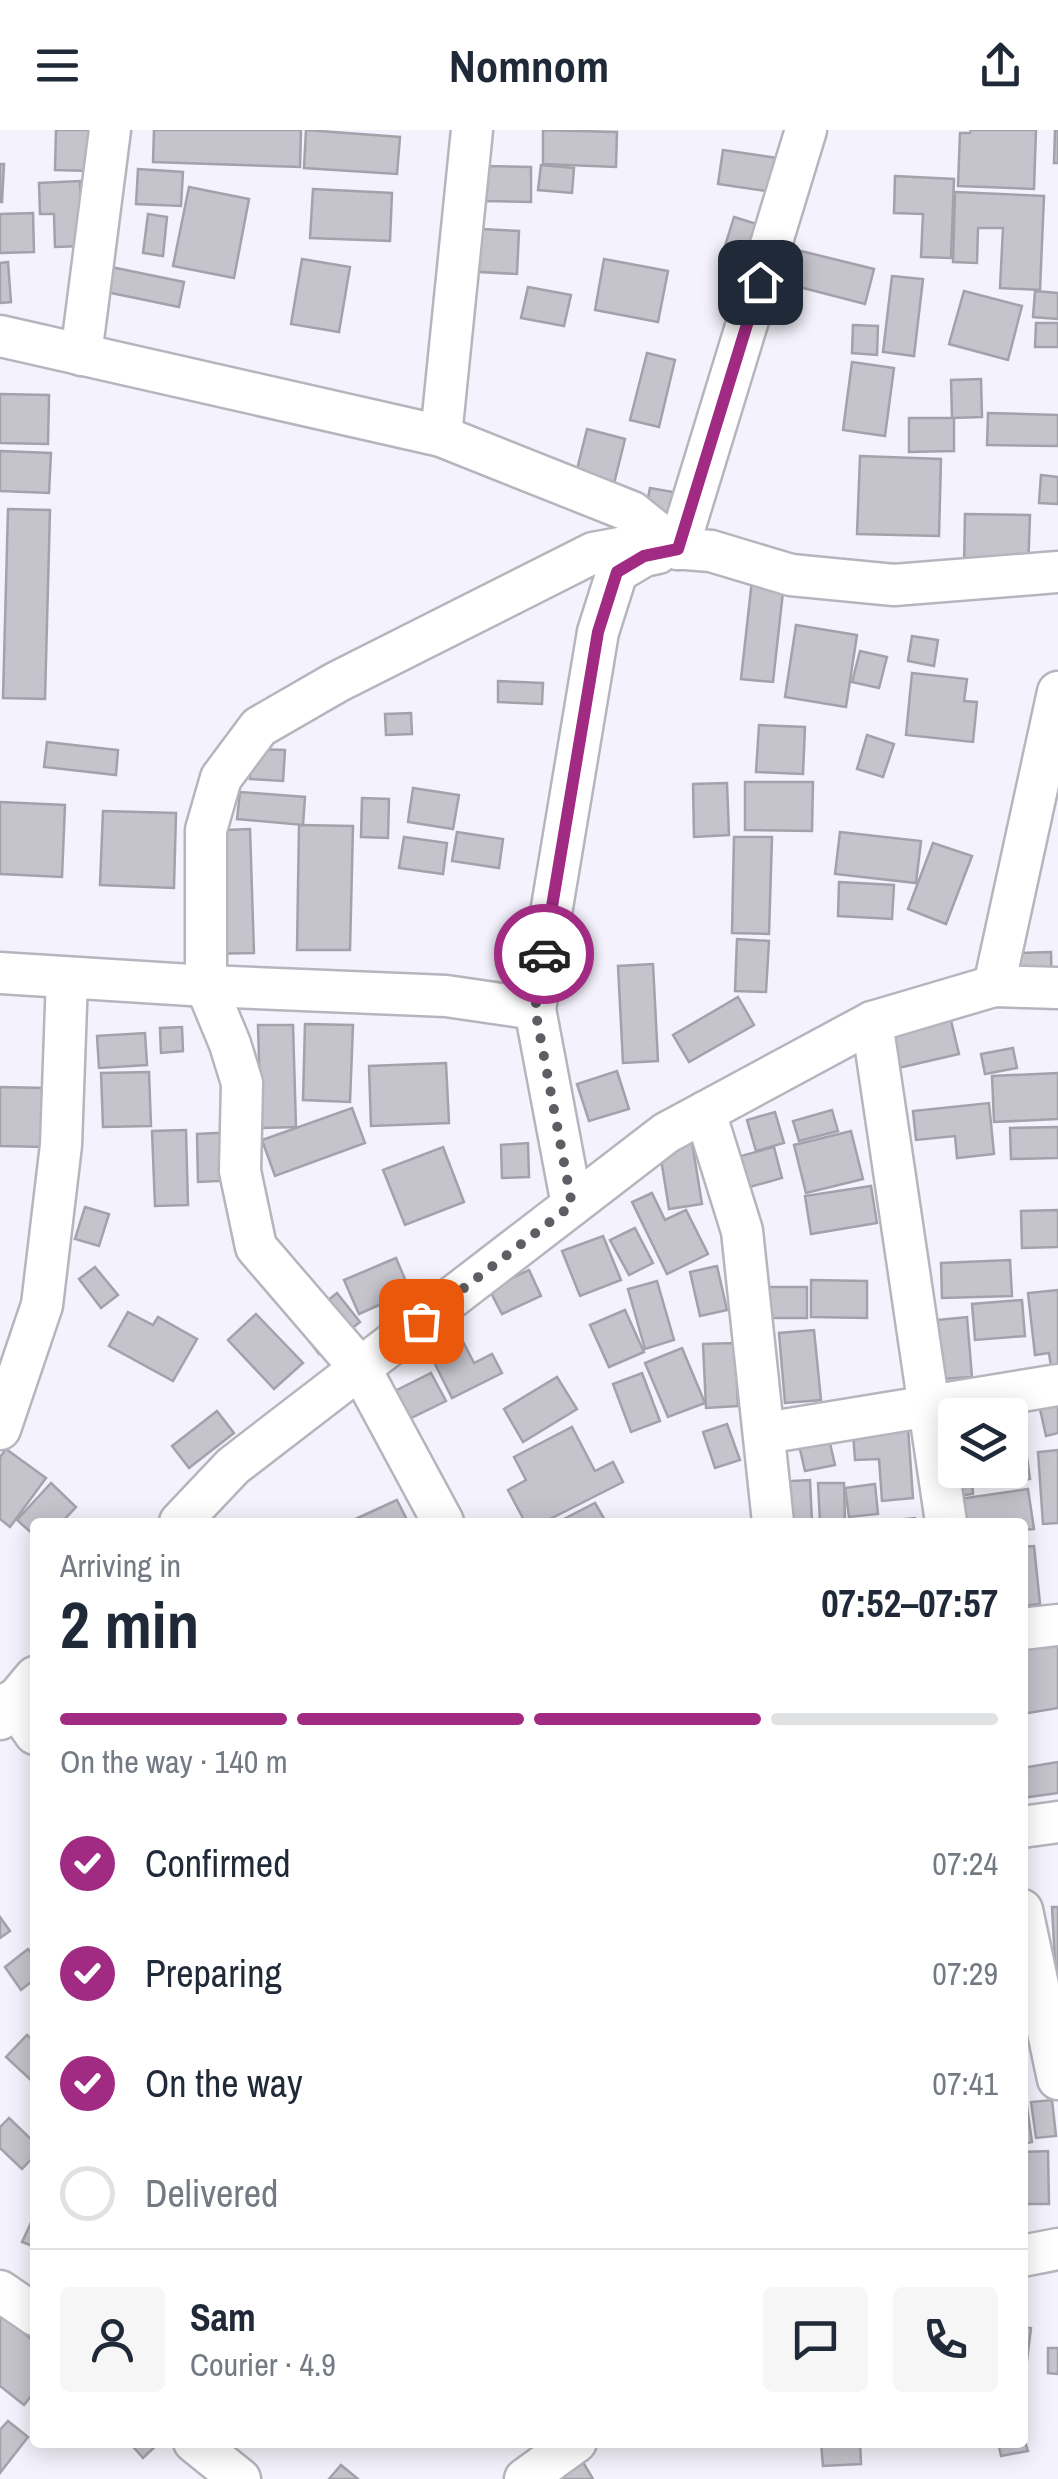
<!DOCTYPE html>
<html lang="en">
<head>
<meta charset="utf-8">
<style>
	body { margin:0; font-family:"Archivo Narrow",sans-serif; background:#f6f6f7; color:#1f2937; height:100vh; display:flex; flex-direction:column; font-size:38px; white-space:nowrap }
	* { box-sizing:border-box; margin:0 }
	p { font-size:32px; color:#747a83 }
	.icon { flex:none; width:55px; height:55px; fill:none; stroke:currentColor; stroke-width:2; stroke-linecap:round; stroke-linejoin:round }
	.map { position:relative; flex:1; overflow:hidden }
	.side { position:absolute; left:30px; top:1388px; width:998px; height:930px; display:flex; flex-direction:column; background:#fff; border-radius:10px; box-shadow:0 5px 25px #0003 }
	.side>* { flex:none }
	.buttons { position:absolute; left:938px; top:1268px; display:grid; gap:20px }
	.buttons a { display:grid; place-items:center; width:90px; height:90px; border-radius:10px; background:#fff; box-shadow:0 5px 25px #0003; font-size:50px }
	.pin { position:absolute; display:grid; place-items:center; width:85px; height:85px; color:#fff; margin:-42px; border-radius:20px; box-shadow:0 5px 15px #0006 }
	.courier { position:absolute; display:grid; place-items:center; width:100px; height:100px; margin:-50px; border:8px solid #a12a83; border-radius:50%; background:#fff; color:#222; box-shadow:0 2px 12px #0007 }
	.overview em { font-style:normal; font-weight:700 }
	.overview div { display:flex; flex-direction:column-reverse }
	.overview { display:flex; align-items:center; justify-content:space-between; height:170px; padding:0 30px }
	h1 { font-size:65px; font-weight:700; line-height:75px }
	.bar { display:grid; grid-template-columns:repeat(4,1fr); gap:15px 10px; align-content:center; height:120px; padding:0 30px }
	.bar i { height:12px; border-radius:8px; background:#e0e1e3 }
	.bar .selected { background:#a12a83 }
	.bar p { grid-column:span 4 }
	.line { display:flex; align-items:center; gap:25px; padding:0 30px; border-top:2px solid #e0e1e3 }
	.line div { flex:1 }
	.round { display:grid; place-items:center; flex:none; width:105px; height:105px; border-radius:10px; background:#f6f6f7 }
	ol { padding:0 30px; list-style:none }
	li { display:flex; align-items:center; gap:30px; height:110px }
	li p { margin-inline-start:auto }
	li .icon { padding:10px; border-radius:50%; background:#a12a83; color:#fff; stroke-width:4 }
	li:last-child { color:#747a83 }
	li i { width:55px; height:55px; border:5px solid #e0e1e3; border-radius:50% }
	header { display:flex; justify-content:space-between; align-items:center; height:130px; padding:0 30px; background:#fff; font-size:45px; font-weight:700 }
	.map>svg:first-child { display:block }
	.building { fill:#c5c4cd; stroke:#a3a2ab; stroke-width:2.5 }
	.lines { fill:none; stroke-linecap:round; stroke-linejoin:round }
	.street-casing { stroke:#b6b5be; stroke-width:45 }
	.street { stroke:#fff; stroke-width:40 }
	.done { stroke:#5e5d63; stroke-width:10; stroke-dasharray:0 18 }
	.route { stroke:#a12a83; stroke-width:12 }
</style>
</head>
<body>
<header><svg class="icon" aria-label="menu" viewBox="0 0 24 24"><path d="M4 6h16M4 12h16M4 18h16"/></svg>Nomnom<svg class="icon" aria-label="share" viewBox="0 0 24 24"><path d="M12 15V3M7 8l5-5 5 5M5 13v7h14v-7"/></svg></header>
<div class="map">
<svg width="1058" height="2349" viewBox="0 0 1058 2349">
	<rect width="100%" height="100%" fill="#f4f2fc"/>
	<g class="building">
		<polygon points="56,0 93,0 91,41 55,40"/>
		<polygon points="154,0 301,0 300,37 153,32"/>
		<polygon points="306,0 400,7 397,44 304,38"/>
		<polygon points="543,0 617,2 616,37 543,34"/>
		<polygon points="971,0 1036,0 1034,59 958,56 960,3 970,3"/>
		<polygon points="1055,0 1058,0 1058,33 1054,33"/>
		<polygon points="723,20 778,28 772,62 718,54"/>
		<polygon points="0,34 4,34 2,72 0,72"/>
		<polygon points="541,35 574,38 572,63 538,60"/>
		<polygon points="484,36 531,37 531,72 483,71"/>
		<polygon points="138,39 183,42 181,76 136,74"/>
		<polygon points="895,46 954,49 951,128 921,127 923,84 894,83"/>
		<polygon points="80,51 82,116 55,117 54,84 40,84 39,53"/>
		<polygon points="189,57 249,69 234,148 173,136"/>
		<polygon points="313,59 392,63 390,111 310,108"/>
		<polygon points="955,62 1044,66 1040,160 1000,158 1003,98 978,98 977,133 953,132"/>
		<polygon points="33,83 34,122 0,123 0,84"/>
		<polygon points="148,84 167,87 163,126 143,123"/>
		<polygon points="734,87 766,97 756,126 725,116"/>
		<polygon points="463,98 519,101 517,144 461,141"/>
		<polygon points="793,119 874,139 865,174 784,153"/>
		<polygon points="302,129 350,137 339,202 291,194"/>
		<polygon points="604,129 668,141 658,192 595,180"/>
		<polygon points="8,132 11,172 0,173 0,133"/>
		<polygon points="87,132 184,152 179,177 82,157"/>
		<polygon points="892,146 923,149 914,226 883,222"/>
		<polygon points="528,157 571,165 564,196 521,188"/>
		<polygon points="964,161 1022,176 1008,230 949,214"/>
		<polygon points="1035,161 1058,163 1058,189 1033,187"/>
		<polygon points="1036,193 1058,193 1058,217 1035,217"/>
		<polygon points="853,195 878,196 877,225 852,223"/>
		<polygon points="647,223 675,230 659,297 630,290"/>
		<polygon points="852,232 894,238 885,306 843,300"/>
		<polygon points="981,249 982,287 952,288 951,250"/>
		<polygon points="0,264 49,265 48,314 0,313"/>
		<polygon points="988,283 1058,285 1058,316 987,315"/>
		<polygon points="909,288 954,288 954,321 909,322"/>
		<polygon points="587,299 625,309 608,378 570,368"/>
		<polygon points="0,321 51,323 49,363 0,361"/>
		<polygon points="860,326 941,329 939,406 857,404"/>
		<polygon points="1041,345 1058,347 1058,374 1039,373"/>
		<polygon points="650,358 684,364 675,409 641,403"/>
		<polygon points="8,379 50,380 45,569 3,568"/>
		<polygon points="965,384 1030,385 1028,441 964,439"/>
		<polygon points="752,450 784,453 773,552 741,549"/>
		<polygon points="796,495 857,505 846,577 785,567"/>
		<polygon points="912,506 938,510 934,536 908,531"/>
		<polygon points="860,521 887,527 879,558 852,552"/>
		<polygon points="912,543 967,549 964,571 977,572 973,612 906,605"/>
		<polygon points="498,551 543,553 542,574 498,572"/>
		<polygon points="411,583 412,604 386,605 385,584"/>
		<polygon points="759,595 805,597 803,644 756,642"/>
		<polygon points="867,605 894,614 883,647 857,639"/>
		<polygon points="47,612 118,620 116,645 44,637"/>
		<polygon points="251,619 285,620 283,651 250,649"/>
		<polygon points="745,652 813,652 812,701 745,700"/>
		<polygon points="727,653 729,705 694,707 693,654"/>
		<polygon points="413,658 459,665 453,699 408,692"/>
		<polygon points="240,662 305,667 303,695 237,689"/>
		<polygon points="362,668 389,669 388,708 361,707"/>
		<polygon points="0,672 65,675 62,747 0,744"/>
		<polygon points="103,681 176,683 174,758 100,755"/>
		<polygon points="299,695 353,696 350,820 297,820"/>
		<polygon points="250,699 254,823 202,824 198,701"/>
		<polygon points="457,702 503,709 499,738 452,731"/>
		<polygon points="840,702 921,711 916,753 835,744"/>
		<polygon points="404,707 447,713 443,744 399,738"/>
		<polygon points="734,707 772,707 769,804 732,803"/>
		<polygon points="933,713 972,726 946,794 908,779"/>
		<polygon points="839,752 894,755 892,789 838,786"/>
		<polygon points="737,809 769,811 766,862 735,861"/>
		<polygon points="1051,822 1052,865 1020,867 1019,823"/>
		<polygon points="653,834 658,931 623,933 618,836"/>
		<polygon points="738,867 754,895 689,932 673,905"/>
		<polygon points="948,878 959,924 894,939 883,894"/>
		<polygon points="305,894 353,895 350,972 303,970"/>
		<polygon points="258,895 293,895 296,997 261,998"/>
		<polygon points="182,897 183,921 161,923 160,898"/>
		<polygon points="145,903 147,935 99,938 97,906"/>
		<polygon points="1013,918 1017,938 985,944 981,924"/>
		<polygon points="446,933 449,993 371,996 369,936"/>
		<polygon points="617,941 629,979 589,991 577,954"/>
		<polygon points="149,942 151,996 103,997 101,943"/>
		<polygon points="1058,943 1058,989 994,992 992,946"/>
		<polygon points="0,957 45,958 44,1017 0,1016"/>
		<polygon points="989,973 994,1024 957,1028 955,1006 916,1010 913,981"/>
		<polygon points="352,978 365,1013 275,1046 262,1010"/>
		<polygon points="832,980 838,1001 799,1011 793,991"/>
		<polygon points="775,982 784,1013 756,1021 747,990"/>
		<polygon points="1058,997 1058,1028 1011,1029 1010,998"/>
		<polygon points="186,1000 188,1075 155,1076 152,1001"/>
		<polygon points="257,1001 259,1049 198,1052 197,1004"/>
		<polygon points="851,1001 863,1049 806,1063 794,1015"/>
		<polygon points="691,1006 702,1074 669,1079 658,1010"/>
		<polygon points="528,1013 529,1047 502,1048 501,1015"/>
		<polygon points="443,1017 464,1072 405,1095 383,1040"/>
		<polygon points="774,1017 782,1048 739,1060 730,1029"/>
		<polygon points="871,1056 877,1093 811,1104 805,1066"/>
		<polygon points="652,1063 665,1090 686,1080 708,1124 667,1144 632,1072"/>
		<polygon points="85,1077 109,1084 99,1116 75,1109"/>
		<polygon points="1058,1080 1058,1117 1022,1118 1021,1081"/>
		<polygon points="635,1098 653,1133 629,1145 610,1110"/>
		<polygon points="603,1106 621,1150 580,1166 562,1121"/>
		<polygon points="396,1128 410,1161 359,1184 344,1150"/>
		<polygon points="1010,1130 1012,1166 942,1168 941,1133"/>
		<polygon points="717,1136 727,1180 700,1186 690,1142"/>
		<polygon points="95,1137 118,1165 101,1178 79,1149"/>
		<polygon points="529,1140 541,1166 502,1184 489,1159"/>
		<polygon points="811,1150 867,1151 867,1188 811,1187"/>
		<polygon points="657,1151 674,1210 645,1219 628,1159"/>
		<rect x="751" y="1157" width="56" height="31"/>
		<polygon points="1058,1160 1058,1242 1052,1243 1049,1223 1035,1225 1028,1163"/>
		<polygon points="337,1163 360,1192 319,1224 297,1195"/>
		<polygon points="1022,1170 1025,1206 975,1210 972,1174"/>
		<polygon points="625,1180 644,1222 609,1237 590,1195"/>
		<polygon points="128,1182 153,1195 158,1187 197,1209 173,1251 109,1216"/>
		<polygon points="256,1184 303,1233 274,1259 228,1210"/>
		<polygon points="967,1187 972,1247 942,1249 936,1190"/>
		<polygon points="453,1192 474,1233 492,1224 502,1243 452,1268 422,1208"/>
		<polygon points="814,1200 821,1270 785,1273 779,1203"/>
		<polygon points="735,1213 738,1276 706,1278 703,1214"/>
		<polygon points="682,1218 705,1273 668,1287 645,1233"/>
		<polygon points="431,1243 446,1271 409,1289 395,1261"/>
		<polygon points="642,1243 660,1291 631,1302 613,1254"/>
		<polygon points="557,1247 577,1279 523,1312 504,1279"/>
		<polygon points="1058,1275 1058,1303 1046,1306 1040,1279"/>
		<polygon points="217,1281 234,1303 189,1338 172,1316"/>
		<polygon points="1021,1285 1030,1349 1002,1353 1000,1340 1010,1340 1010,1287"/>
		<polygon points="727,1294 740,1330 715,1338 703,1302"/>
		<polygon points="826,1296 835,1335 805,1341 796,1302"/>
		<polygon points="572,1297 595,1341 613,1332 623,1352 544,1392 525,1392 508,1360 526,1350 514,1327"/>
		<polygon points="908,1298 913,1368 882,1371 879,1329 855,1330 853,1302"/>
		<polygon points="955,1312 955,1340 971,1340 973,1364 948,1367 942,1313"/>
		<polygon points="6,1319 46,1348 10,1397 0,1389 0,1327"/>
		<polygon points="1058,1320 1058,1393 1043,1394 1038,1322"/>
		<polygon points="810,1350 812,1392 776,1392 774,1352"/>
		<polygon points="51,1353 76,1377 62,1392 35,1392 35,1406 17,1390"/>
		<polygon points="818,1353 844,1353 845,1391 820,1392"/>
		<polygon points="875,1354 878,1384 849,1387 845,1358"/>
		<polygon points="1028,1359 1034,1399 1022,1400 1022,1392 955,1392 952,1370"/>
		<polygon points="397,1370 408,1392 349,1392"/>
		<polygon points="595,1373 606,1392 564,1392 562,1390"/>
		<polygon points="915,1388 916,1392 872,1392"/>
		<polygon points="1034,1416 1040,1474 1022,1476 1022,1417"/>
		<polygon points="1058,1508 1058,1578 1022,1584 1022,1513"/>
		<polygon points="1058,1632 1058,1663 1022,1668 1022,1638"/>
		<polygon points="1052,1777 1058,1777 1058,1850 1056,1850"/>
		<polygon points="0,1787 10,1801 0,1808"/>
		<polygon points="28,1819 35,1828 35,1849 21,1860 5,1837"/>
		<polygon points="27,1905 35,1912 35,1954 6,1927"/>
		<polygon points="1052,1970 1056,2006 1036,2008 1031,1972"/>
		<polygon points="1027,1977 1032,2012 1022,2014 1022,1978"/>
		<polygon points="9,1988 35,2013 35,2025 22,2039 0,2018 0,1997"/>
		<polygon points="1048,2021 1049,2074 1022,2074 1022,2022"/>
		<polygon points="35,2084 35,2117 22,2112"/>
		<polygon points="0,2184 35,2212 35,2261 24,2275 0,2256"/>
		<polygon points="1022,2197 1031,2198 1024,2255 1022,2255"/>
		<polygon points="1048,2218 1058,2218 1058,2244 1048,2243"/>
		<polygon points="8,2291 28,2307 0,2343 0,2300"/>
		<polygon points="1022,2302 1028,2321 1001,2326 998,2312 1022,2312"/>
		<polygon points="129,2312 160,2312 143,2328"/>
		<polygon points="529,2312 571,2312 593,2349 550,2349"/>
		<polygon points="821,2312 860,2312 861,2334 823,2336"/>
		<polygon points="341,2335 358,2349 329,2349"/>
	</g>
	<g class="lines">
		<defs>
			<g id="street">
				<polyline points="0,206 441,306 632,382 678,419"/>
				<polyline points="81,225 110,0"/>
				<polyline points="441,306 472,0"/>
				<polyline points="678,419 806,0"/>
				<polyline points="0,843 206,856 446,866 535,879 572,1075"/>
				<polyline points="994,856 1058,562"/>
				<polyline points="535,879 598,502 617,442 644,426 658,423"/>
				<polyline points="872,892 946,1392"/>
				<polyline points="705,982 742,1101 773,1392"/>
				<polyline points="0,1299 42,1175 61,1015 67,848"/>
				<polyline points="765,1303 1058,1255"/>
				<polyline points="180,1392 233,1336 666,1003 872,892 994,856 1058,858"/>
				<polyline points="443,1392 360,1238 256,1117 240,1041 242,953 230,914 206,856 206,700 221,648 259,597 337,552 593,423 636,415 711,421 791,445 894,455 1058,442"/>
				<polyline points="1022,1499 1058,1495"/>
				<polyline points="12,1571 35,1604"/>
				<polyline points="0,1589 35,1547"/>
				<polyline points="1022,1697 1058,1692"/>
				<polyline points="1022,1780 1058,1949"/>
				<polyline points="1022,2126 1058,2119"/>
				<polyline points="0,2161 35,2185"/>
				<polyline points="194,2312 240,2349"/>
				<polyline points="525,2349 576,2312"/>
			</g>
		</defs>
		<use href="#street" class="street-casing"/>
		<use href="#street" class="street"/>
	</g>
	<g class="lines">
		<polyline class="done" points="421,1191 572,1075 535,879 544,824"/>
		<polyline class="route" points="544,824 598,502 617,442 644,426 678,419 760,152"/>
	</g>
</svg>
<div class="buttons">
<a><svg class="icon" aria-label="layers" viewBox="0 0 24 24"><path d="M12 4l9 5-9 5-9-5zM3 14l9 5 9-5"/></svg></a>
</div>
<div class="pin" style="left:421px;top:1191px;background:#ea580c"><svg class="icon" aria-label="bag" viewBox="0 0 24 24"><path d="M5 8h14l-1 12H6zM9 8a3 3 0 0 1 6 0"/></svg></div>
<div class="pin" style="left:760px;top:152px;background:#1f2937"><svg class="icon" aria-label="home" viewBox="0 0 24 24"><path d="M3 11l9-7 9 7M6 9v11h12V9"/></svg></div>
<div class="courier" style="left:544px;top:824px"><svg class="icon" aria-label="car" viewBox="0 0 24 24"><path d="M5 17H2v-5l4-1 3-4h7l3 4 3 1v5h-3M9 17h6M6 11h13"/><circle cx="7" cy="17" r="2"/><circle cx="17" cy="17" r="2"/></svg></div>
<section class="side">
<div class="overview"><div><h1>2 min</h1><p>Arriving in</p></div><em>07:52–07:57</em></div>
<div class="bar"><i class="selected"></i><i class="selected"></i><i class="selected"></i><i></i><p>On the way · 140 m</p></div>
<ol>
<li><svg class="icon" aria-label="check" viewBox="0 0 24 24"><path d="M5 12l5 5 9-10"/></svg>Confirmed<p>07:24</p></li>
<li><svg class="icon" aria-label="check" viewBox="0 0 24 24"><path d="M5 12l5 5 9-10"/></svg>Preparing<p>07:29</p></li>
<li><svg class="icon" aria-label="check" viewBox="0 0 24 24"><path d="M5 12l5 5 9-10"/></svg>On the way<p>07:41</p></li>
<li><i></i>Delivered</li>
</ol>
<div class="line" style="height:180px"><a class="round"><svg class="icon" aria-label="person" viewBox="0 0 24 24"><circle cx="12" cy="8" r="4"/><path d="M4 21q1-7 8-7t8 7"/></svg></a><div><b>Sam</b><p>Courier · 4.9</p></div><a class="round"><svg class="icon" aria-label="chat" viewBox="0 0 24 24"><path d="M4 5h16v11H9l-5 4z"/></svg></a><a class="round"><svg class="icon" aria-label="phone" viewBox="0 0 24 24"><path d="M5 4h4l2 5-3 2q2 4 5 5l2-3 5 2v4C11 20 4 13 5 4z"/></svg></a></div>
</section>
</div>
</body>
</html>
